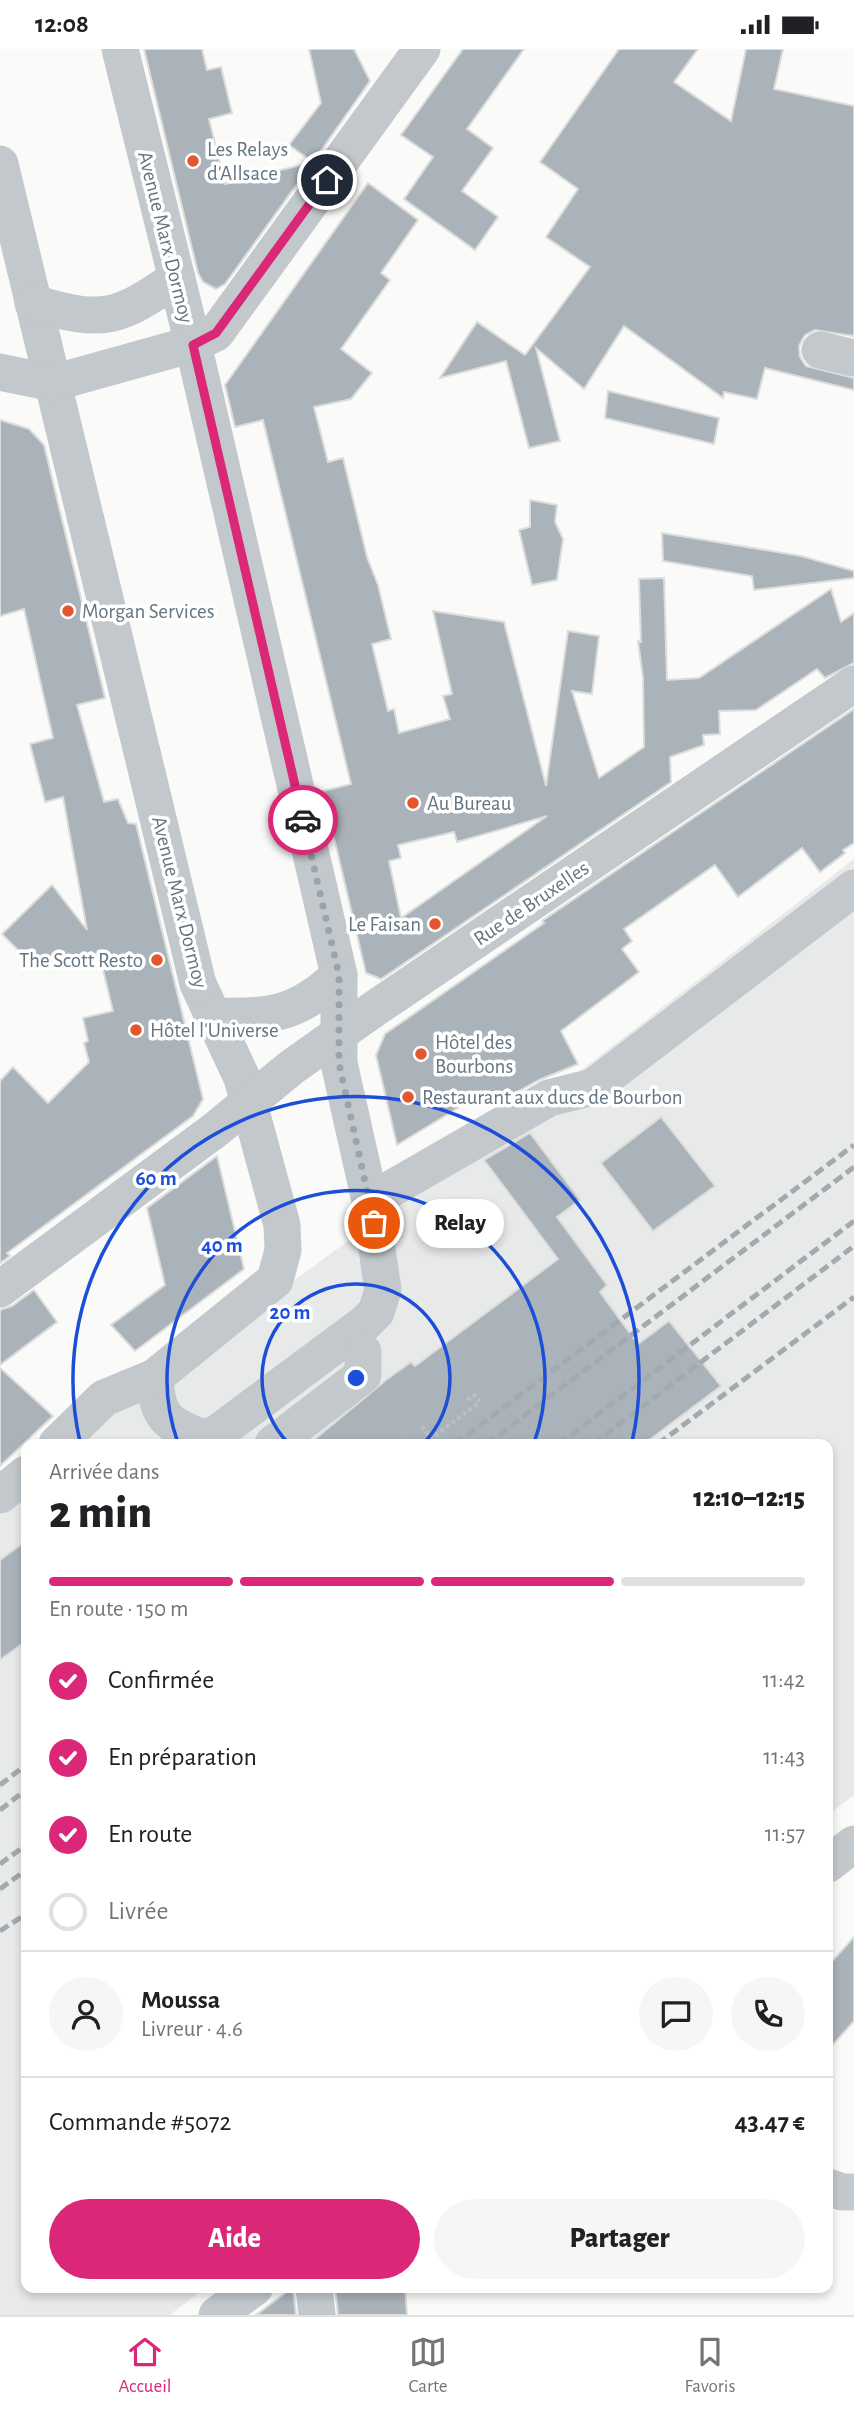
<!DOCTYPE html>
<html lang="fr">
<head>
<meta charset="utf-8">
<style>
	body { margin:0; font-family:"Alegreya Sans",sans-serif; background:#f6f6f6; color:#202124; height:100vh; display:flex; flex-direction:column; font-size:26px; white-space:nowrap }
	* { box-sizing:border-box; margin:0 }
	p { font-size:23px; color:#757577 }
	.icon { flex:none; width:38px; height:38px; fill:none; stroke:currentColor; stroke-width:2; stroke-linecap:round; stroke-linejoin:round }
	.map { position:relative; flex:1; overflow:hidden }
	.sheet { position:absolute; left:21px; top:1390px; width:812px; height:854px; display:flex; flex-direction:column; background:#fff; border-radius:14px; box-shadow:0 4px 10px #0003 }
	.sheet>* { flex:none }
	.pin { position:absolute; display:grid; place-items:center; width:60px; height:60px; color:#fff; margin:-30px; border:4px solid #fff; border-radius:50%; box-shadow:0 2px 7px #0007 }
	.courier { position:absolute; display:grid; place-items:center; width:70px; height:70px; margin:-35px; border:5px solid #db2777; border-radius:50%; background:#fff; color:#222; box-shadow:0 2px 9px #0007 }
	.bubble { position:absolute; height:49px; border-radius:24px; background:#fff; box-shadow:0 4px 10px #0003; font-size:23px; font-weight:800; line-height:49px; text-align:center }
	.overview em { font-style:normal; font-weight:800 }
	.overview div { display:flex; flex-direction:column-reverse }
	.overview { display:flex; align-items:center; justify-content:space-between; height:119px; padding:0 28px }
	h1 { font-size:46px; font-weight:800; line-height:52px }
	.bar { display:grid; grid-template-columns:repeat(4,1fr); gap:10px 7px; align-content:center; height:84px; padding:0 28px }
	.bar i { height:9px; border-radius:5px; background:#e0e0e0 }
	.bar .active { background:#db2777 }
	.bar p { grid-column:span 4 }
	.line { display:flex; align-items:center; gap:18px; padding:0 28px; border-top:2px solid #e0e0e0 }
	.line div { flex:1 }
	.round { display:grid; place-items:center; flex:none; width:74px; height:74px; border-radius:37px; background:#f6f6f6 }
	ol { padding:0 28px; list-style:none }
	li { display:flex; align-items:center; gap:21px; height:77px }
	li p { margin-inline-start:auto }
	li .icon { padding:7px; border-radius:50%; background:#db2777; color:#fff; stroke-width:4 }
	li:last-child { color:#757577 }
	li i { width:38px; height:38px; border:4px solid #e0e0e0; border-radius:50% }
	.cta { display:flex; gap:14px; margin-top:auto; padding:14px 28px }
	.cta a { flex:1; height:80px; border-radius:42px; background:#db2777; color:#fff; font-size:28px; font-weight:800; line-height:80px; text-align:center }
	.cta a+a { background:#f6f6f6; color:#202124 }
	.status { display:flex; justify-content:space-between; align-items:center; height:49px; padding:0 35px; background:#fff; direction:ltr }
	.status svg { height:19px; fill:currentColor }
	.tabs { display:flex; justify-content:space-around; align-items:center; height:98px; border-top:2px solid #e0e0e0; background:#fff; font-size:19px; color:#757577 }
	.tabs a { display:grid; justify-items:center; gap:4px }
	.tabs .active { color:#db2777 }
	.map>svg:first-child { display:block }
	.built { fill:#e8e9e9 }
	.building { fill:#aab3b9; stroke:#dcdcda; stroke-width:2; fill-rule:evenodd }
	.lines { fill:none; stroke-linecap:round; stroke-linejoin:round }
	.path { stroke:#bbbfc2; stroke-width:4.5; stroke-dasharray:3.5 3.5; stroke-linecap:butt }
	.minor { stroke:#c3c8cc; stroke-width:37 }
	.rail { stroke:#a2aab0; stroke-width:5; stroke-dasharray:10 5; stroke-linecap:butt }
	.done { stroke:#99a4ac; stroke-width:7; stroke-dasharray:0 12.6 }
	.route { stroke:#db2777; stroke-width:9 }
	.ring { fill:none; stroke:#1d4ed8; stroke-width:3.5 }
	.poi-dot { fill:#e4572e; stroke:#fff; stroke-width:2.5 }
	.labels { text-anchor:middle; stroke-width:7; stroke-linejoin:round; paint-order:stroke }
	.poi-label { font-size:21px; fill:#657683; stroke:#fff; text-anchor:start }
	.street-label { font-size:21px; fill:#657683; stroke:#fff }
	.centre { fill:#1d4ed8; stroke:#fff; stroke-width:3.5 }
	.ring-label { font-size:21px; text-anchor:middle; font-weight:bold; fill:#1d4ed8; stroke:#fff; stroke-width:7; stroke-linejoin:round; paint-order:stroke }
</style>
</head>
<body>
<div class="status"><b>12:08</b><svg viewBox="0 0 49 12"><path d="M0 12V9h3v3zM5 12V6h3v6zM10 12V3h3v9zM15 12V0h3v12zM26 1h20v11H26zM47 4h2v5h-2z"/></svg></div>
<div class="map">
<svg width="854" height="2266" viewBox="0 0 854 2266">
	<rect width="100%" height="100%" fill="#fafaf8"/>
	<g class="built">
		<polygon points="854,810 854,1746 828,1766 828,1395 71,1395 584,1019"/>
		<polygon points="26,1428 26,2238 206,2238 170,2266 0,2266 0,1452"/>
	</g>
	<g class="building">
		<polygon points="144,0 202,0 207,21 221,18 232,64 209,70 225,135 313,113 225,235 216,240 203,233 198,224"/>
		<polygon points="309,0 354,0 370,32 313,113 289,96 321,54"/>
		<polygon points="463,0 524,0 467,80 493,99 462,142 498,168 475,201 404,150 433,108 401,86"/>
		<polygon points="619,0 698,0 674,33 731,72 746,0 783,0 774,40 854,57 854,287 815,281 805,286 799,297 800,308 806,317 854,329 854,341 765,319 757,350 724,343 723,349 624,277 584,340 536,299 560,392 529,399 506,312 440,329 477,273 525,306 590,218 546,188 578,140 540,113"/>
		<path d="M368,134l50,37 -37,53 9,7 -49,69 31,24 -21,26 -37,8 14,55 15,-4 24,99 11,28 13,54 -19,5 16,67 6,-2 5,24 51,-14 -7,-23 9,-2 -19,-83 71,11 42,164 22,-155 31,5 -7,58 -20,-3 27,87 45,-31 -1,-69 -5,-37 3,1 -2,-63 25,-1 3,102 32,-2 132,-89 10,33 13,-9v50l-29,15 -8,-9 -61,41 -37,1 1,23 -17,1 1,10 -34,12 1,25 -290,197 -15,-6 -43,-182 28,-7 -88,-364 -28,7 -10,-42zM547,767l-76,53 -70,49 -12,-57 12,-3 -3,-13 56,-13 3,10z"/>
		<polygon points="608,342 719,369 714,395 605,369"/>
		<polygon points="0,371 29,380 44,396 105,649 77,656 104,753 118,750 128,774 136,775 203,1050 193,1067 7,1204 10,1207 0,1214 0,1032 13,1018 48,1054 89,1013 84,994 88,992 83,969 113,962 99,904 29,919 20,903 2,885 52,836 87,881 63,748 45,753 30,695 53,689 24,560 0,567"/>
		<polygon points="530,451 557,456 555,473 563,490 557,531 532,536 519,481 530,478"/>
		<polygon points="662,484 801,507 854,522 854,529 754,541 752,527 663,512"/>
		<polygon points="854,660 854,794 843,801 845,804 820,823 802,799 738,848 715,816 624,880 632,892 622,900 639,923 561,982 578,1015 539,1031 494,1056 486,1042 397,1096 376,1006 385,985 544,874 542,872"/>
		<polygon points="661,1068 715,1137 653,1182 601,1114"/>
		<polygon points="530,1084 580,1151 557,1168 607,1236 600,1243 638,1295 669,1272 721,1337 644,1395 309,1395 386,1331 411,1313 415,1317 558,1210 484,1111"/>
		<polygon points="217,1107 244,1220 135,1302 111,1276 165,1236 147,1159"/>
		<polygon points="34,1241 57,1273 0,1316 0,1261 12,1257"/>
		<polygon points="0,1319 53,1367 0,1417"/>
		<polygon points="26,1492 26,1592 0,1611 0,1511"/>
		<polygon points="854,1888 854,1972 828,2001 828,1917"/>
		<polygon points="293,2238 296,2266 256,2266"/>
		<polygon points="335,2238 405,2238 407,2266 338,2266"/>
	</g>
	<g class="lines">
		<g class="path">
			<polyline points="422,1377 431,1389"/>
			<polyline points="406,1390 409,1395"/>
			<polyline points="424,1395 480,1353 474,1346 464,1353"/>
		</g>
		<g class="minor">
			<path d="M0,115l198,820 44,94 40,147 1,25 -8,30 -120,97c2,40 11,47 48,61l13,-4 149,-111 11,-11 7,-22 -13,-89 -31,-138v-88l-146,-631 -73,-295"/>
			<path d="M33,254c71,21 84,16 144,-25"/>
			<polyline points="820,301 854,309"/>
			<polyline points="0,323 53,334 193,295 216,284 422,0"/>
			<path d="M212,967c56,1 85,0 127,-41"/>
			<polyline points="370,1152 549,1049 593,1038 854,839"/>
			<polyline points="0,1240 215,1081 292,1018 374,960 854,635"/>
			<polyline points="57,1395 104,1349 155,1328"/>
			<polyline points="273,1395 363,1326 363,1303"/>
			<polyline points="0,1446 26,1425"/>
			<polyline points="828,1815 854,1795"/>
			<polyline points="828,2138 842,2143 854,2143"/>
			<polyline points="314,2238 317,2266"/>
			<polyline points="217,2266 255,2238"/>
		</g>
		<g class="rail">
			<polyline points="455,1395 854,1096"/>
			<polyline points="487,1395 854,1118"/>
			<polyline points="559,1395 854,1172"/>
			<polyline points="593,1395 854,1197"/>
			<polyline points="658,1395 854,1248"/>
			<polyline points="0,1736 26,1716"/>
			<polyline points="0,1761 26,1741"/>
			<polyline points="0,1815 26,1796"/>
			<polyline points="0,1840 26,1821"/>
			<polyline points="0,1882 26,1865"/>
		</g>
	</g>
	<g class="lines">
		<polyline class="done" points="303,771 339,926 339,1014 374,1174"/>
		<polyline class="route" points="303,771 193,296 216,284 327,131"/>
	</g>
	<g class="ring">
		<path d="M288 1394A94 94 0 1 1 424 1394"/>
		<path d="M178 1394A189 189 0 1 1 534 1394"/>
		<path d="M80 1393A283 283 0 1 1 632 1393"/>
	</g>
	<g class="poi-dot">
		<circle cx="193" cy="112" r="7"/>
		<circle cx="68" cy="562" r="7"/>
		<circle cx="413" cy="754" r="7"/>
		<circle cx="435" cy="875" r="7"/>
		<circle cx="157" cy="911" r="7"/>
		<circle cx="136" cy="981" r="7"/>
		<circle cx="421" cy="1005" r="7"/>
		<circle cx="408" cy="1048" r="7"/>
	</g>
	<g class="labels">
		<g class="poi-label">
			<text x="207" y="107">Les Relays<tspan x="207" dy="24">d'Allsace</tspan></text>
			<text x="82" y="569">Morgan Services</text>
			<text x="427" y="761">Au Bureau</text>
			<text x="421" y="882" text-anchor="end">Le Faisan</text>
			<text x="143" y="918" text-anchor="end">The Scott Resto</text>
			<text x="150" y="988">Hôtel l'Universe</text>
			<text x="435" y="1000">Hôtel des<tspan x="435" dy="24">Bourbons</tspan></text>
			<text x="422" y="1055">Restaurant aux ducs de Bourbon</text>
		</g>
		<g class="street-label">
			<text transform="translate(166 188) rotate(76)" y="7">Avenue Marx Dormoy</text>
			<text transform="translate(180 853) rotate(76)" y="7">Avenue Marx Dormoy</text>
			<text transform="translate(531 854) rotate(-34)" y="7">Rue de Bruxelles</text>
		</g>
	</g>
	<circle cx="356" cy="1329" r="10" class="centre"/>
	<g class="ring-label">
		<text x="156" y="1136">60 m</text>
		<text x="222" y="1203">40 m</text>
		<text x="290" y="1270">20 m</text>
	</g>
</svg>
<div class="pin" style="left:374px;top:1174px;background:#ea580c"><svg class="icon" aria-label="bag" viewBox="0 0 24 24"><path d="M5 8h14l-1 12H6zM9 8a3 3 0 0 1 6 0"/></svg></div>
<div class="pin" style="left:327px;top:131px;background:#1f2937"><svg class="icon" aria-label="home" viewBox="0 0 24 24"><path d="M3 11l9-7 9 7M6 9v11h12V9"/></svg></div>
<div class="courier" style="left:303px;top:771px"><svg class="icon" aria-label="car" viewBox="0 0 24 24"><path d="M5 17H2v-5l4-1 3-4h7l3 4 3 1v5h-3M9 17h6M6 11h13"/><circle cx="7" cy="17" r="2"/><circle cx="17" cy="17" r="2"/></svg></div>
<div class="bubble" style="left:416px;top:1150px;width:88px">Relay</div>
<section class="sheet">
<div class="overview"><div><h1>2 min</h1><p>Arrivée dans</p></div><em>12:10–12:15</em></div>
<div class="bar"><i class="active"></i><i class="active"></i><i class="active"></i><i></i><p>En route · 150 m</p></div>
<ol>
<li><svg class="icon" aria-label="check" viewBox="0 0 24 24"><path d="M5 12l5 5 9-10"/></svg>Confirmée<p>11:42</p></li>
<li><svg class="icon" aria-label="check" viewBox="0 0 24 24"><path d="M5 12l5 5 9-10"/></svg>En préparation<p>11:43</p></li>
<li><svg class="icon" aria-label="check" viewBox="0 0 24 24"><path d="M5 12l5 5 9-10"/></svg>En route<p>11:57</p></li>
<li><i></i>Livrée</li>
</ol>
<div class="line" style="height:126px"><a class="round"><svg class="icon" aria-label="person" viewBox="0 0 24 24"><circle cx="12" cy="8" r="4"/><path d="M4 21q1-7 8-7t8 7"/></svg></a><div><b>Moussa</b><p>Livreur · 4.6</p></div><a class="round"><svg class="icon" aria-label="chat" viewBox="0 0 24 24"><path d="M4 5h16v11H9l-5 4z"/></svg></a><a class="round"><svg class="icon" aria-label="phone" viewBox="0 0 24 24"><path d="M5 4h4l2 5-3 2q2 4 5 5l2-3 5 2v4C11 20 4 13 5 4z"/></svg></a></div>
<div class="line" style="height:91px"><div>Commande #5072</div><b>43.47 €</b></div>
<div class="cta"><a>Aide</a><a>Partager</a></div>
</section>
</div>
<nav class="tabs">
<a class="active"><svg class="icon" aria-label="home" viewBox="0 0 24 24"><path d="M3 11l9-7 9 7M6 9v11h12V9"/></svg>Accueil</a>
<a><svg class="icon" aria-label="map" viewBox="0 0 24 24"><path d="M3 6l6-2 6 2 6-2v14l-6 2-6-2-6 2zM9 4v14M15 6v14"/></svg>Carte</a>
<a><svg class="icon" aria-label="saved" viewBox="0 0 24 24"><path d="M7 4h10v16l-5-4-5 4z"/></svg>Favoris</a>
</nav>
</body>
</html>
